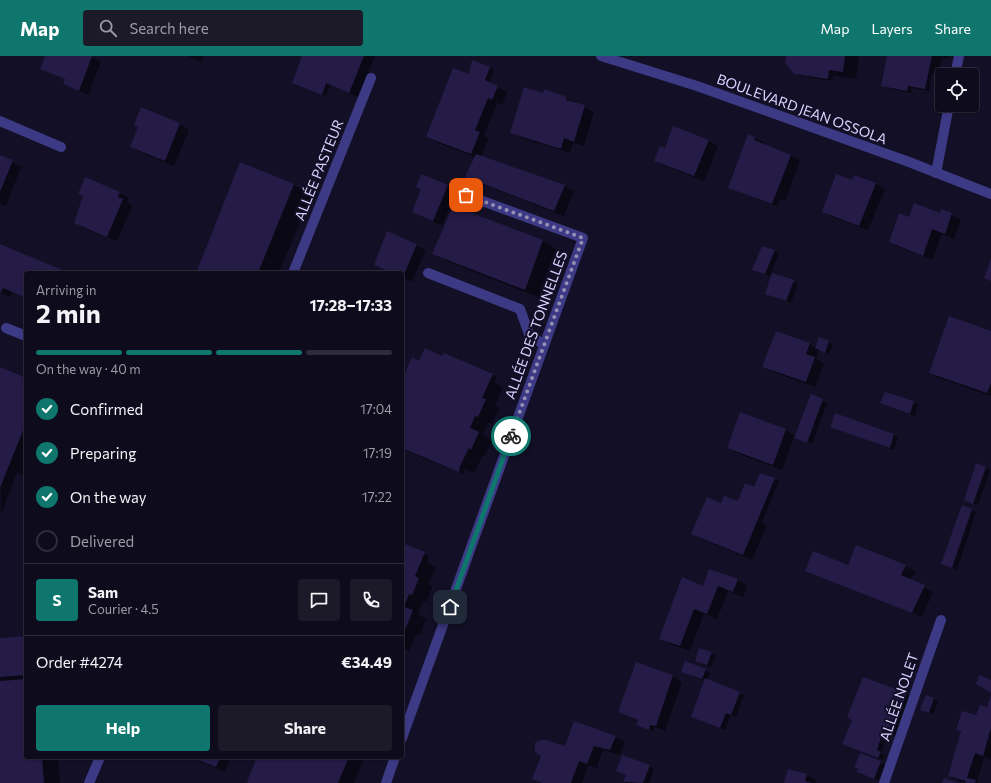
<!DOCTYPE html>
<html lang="en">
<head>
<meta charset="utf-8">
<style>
	body { margin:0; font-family:Commissioner,sans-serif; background:#1c1929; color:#f1f3f6; height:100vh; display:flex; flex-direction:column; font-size:15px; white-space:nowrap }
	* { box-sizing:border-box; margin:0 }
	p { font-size:13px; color:#9b9ba3 }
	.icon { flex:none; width:22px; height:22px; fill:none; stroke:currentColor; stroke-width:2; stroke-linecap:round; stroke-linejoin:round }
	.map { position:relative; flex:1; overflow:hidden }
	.sheet { position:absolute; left:24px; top:215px; width:380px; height:488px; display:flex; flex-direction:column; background:#0e0b1c; border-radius:4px; box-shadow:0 1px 3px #0004,0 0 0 1px #2e2b3b }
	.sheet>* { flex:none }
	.tools { position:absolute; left:935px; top:12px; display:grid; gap:8px }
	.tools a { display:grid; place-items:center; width:44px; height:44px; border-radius:4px; background:#0e0b1c; box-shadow:0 1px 3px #0004,0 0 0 1px #2e2b3b; font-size:20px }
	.pin { position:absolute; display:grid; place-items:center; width:34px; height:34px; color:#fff; margin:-17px; border-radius:8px; box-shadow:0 2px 6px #0006 }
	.courier { position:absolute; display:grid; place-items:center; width:40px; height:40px; margin:-20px; border:3px solid #0f766e; border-radius:50%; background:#fff; color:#222; box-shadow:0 1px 5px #0007 }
	.headline em { font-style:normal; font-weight:700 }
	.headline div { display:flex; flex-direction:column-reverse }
	.headline { display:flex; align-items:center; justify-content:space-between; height:68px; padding:0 12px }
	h1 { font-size:26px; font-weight:700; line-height:30px }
	.bar { display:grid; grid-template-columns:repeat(4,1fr); gap:6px 4px; align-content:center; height:48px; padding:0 12px }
	.bar i { height:5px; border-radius:3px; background:#2e2b3b }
	.bar .current { background:#0f766e }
	.bar p { grid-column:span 4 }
	.line { display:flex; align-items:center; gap:10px; padding:0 12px; border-top:1px solid #2e2b3b }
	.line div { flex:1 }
	.round { display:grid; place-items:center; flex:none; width:42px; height:42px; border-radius:4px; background:#1c1929 }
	ol { padding:0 12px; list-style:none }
	li { display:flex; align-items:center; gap:12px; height:44px }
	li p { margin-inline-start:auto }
	li .icon { padding:4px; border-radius:50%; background:#0f766e; color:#fff; stroke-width:4 }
	li:last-child { color:#9b9ba3 }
	li i { width:22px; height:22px; border:2px solid #2e2b3b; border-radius:50% }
	.primary-button { display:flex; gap:8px; margin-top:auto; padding:8px 12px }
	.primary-button a { flex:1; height:46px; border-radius:4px; background:#0f766e; color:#fff; font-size:16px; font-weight:700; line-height:46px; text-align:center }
	.primary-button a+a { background:#1c1929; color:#f1f3f6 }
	header { display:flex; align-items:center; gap:24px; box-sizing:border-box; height:56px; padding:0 20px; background:#0f766e; color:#fff }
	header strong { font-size:19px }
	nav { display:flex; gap:22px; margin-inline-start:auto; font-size:14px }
	.search { width:280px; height:36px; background:#1c1929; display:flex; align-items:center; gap:10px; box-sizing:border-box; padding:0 14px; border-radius:4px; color:#9b9ba3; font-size:15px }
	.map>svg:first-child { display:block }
	.shadow { fill:#0007 }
	.building { fill:#241b47 }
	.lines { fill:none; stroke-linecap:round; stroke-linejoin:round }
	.minor { stroke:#3d3a85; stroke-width:10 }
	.done { stroke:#948fb3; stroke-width:4; stroke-dasharray:0 7.2 }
	.route { stroke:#0f766e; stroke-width:5 }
	.labels { text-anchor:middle; stroke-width:4; stroke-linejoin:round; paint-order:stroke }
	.street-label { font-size:14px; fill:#d9d4ff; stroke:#130f26 }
</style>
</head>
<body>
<header>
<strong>Map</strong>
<div class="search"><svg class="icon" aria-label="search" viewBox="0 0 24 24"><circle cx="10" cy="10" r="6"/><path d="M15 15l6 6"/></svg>Search here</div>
<nav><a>Map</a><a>Layers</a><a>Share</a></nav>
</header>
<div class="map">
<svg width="991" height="727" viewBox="0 0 991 727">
	<rect width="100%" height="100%" fill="#130f26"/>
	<g class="shadow">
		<polygon points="47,0 90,0 101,6 88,39 65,28 66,24 41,12"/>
		<polygon points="188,0 204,0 202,6"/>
		<polygon points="304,0 375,0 358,41 330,29 326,40 297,29"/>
		<polygon points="787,0 859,0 856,23 833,20 833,25 799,20 795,17"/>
		<polygon points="888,0 948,0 948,3 942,2 938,19 932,18 929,35 912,32 911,37 887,32 883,29"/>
		<polygon points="473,5 494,14 489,27 507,36 502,49 497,47 484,80 489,82 481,101 564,130 574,136 564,160 476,126 467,121 475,101 436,86 427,81 473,21"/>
		<polygon points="545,35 567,42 594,56 584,90 573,87 570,97 521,82 512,77 544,39"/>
		<polygon points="142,52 180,68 189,74 174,110 140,96 131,91 139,71"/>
		<polygon points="748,79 764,87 763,89 791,100 800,105 785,145 780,143 777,150 739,136 730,131"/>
		<polygon points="709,85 718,90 704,125 665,110 655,105 666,94"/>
		<polygon points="0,100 21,111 6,150 0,148"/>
		<polygon points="240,107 294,129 311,139 279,217 197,217"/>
		<polygon points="854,120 876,128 885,133 868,174 832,161 823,155 852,125"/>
		<polygon points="86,122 120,137 129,142 127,147 132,150 117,185 84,172 75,166 84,140"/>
		<polygon points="447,129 457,135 442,170 413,155"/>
		<polygon points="453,152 543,185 556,193 538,241 447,205 433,198"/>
		<polygon points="942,154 961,164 954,183 942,178 932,204 899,191 890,186 909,162 940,158"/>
		<polygon points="0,189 67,217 26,217 26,242 12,237 10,241 0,236"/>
		<polygon points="416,189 426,194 412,226 402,221 402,217 392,217 375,208"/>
		<polygon points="775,195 779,197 770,220 754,213"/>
		<polygon points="773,218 798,228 791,247 771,240"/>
		<polygon points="777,276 810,288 816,292 828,286 833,289 829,298 819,293 816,303 824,308 815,331 773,316 764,311"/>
		<polygon points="991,276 991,340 939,322 930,317"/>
		<polygon points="420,306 493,319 497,321 494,326 503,331 495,349 499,352 492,368 488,367 483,379 492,384 485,400 483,399 474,417 465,413 464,418 430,404 429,405 402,392 402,326"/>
		<polygon points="0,312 26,323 26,419 25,420 17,416 1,459"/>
		<polygon points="886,337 918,349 915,360 881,347"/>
		<polygon points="811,340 827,347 812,388 794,381 782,414 737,397 728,392 786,374 796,380"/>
		<polygon points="831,370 894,379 898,381 894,394"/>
		<polygon points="985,412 990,414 978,449 969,446"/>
		<polygon points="761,418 779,425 762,466 767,469 752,504 702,483 692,477 743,449 755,432"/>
		<polygon points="971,454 976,456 957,514 942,508"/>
		<polygon points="402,488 429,500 427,506 436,511 428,528 432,531 426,546 423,545 418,558 426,563 420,579 416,579 409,595 402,592"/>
		<polygon points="856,490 906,510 915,516 910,524 933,536 922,561 846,530 848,511"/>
		<polygon points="710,514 738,524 747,530 743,541 728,535 717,563 704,558 690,595 670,588 660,582 703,531"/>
		<polygon points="26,581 26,701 58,701 60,727 1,727 0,583"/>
		<polygon points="711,597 716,599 711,611 696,605"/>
		<polygon points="637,607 673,620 682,626 665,675 655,671 653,675 642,671 639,665 619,656"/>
		<polygon points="705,614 710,617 707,624 744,639 736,661 731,659 725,674 697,663 705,625 687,618"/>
		<polygon points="863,622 907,638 916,643 901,682 888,677 881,697 885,699 883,704 843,687 851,665 858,668"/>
		<polygon points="926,640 938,645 933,659 922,654"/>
		<polygon points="991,654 991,704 984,701 977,726 979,727 966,727 959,725 949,720 962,676 958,673 977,660"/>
		<polygon points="574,666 616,681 625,686 620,699 603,694 597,712 588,709 582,727 541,727 534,723 565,691"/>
		<polygon points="860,698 885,709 879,724 862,718 855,711"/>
		<polygon points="190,701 231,701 225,716"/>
		<polygon points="259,701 365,701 354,727 250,727"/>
		<polygon points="649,710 654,713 649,727 626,727 624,726 627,719 617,715"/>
		<polygon points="806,719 816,724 815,727 785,727"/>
	</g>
	<g class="building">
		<polygon points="45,0 92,0 79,35 63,28 65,23 40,13"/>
		<polygon points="302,0 364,0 349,37 326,27 322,39 292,27"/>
		<polygon points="786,0 845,0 843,16 829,14 828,23 794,18 785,7"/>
		<polygon points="887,0 932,0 925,33 908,30 907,35 881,30"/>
		<polygon points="472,4 490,11 485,24 498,30 492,44 488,42 475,74 480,76 471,98 426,81 453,12 469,18"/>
		<polygon points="524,31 543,37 544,33 567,41 566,44 585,49 574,86 564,82 561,93 510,77"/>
		<polygon points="141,51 180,67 165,105 130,91 138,71 134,69"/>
		<polygon points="673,70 709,84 694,120 654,105 660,90 665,92"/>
		<polygon points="748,78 755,81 754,84 791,99 772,148 728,132"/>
		<polygon points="476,98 565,129 554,155 465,121"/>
		<polygon points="0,99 13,104 0,136"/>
		<polygon points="240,106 294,128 258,217 196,217"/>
		<polygon points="421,118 448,129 433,165 412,156 421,133 416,131"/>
		<polygon points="836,118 852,124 854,119 876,127 859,170 822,156"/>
		<polygon points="85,121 120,136 118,141 123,143 107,181 74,167 83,140 78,138"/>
		<polygon points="914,147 940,157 941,153 952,157 945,178 932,173 923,200 889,186 899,157 909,161"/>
		<polygon points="453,150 543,184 525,234 432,198"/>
		<polygon points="387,175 417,188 402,223 402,217 393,217 374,209"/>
		<polygon points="0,188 31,201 70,217 26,217 26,242 3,232 0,238"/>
		<polygon points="762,190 775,194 765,218 752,214"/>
		<polygon points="991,203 991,225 984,222"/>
		<polygon points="772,217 794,224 786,245 765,238"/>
		<polygon points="949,260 991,275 991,327 987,337 929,317"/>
		<polygon points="776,275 810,287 806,298 815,301 806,326 762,311"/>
		<polygon points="819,281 829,285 825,297 815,292"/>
		<polygon points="425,292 442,300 444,297 493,318 482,342 486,343 478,361 475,360 470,372 479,376 471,394 469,392 460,410 459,416 402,392 402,324 412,301 419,305"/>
		<polygon points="0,311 26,322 26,367 0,432"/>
		<polygon points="885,336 914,345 910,358 880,347"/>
		<polygon points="811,338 823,343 807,387 794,382"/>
		<polygon points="740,356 786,373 773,409 727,392"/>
		<polygon points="835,357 894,378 890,392 830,371"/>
		<polygon points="976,407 986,411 973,448 964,444"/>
		<polygon points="760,417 775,422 743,499 691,478 707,441 721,447 724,440 738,445 745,427 754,431"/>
		<polygon points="962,449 972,453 952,512 941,508"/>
		<polygon points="402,487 425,496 415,520 419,522 412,539 409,538 404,551 413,554 406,572 402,572"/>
		<polygon points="856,489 906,509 901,519 925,529 912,557 805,515 813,495 848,509"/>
		<polygon points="709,513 738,523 733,536 718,530 707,558 694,553 680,590 659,583 682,521 703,530"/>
		<polygon points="26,580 26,619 0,621 0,582"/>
		<polygon points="699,592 712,596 707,609 695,605"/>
		<polygon points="685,605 706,613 702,623 681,616"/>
		<polygon points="636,606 673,619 656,670 650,669 649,674 636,669 638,664 618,656"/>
		<polygon points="979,619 991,624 991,637 976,628"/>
		<polygon points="863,621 907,637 892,678 883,675 877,694 881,696 878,702 842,688 852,664 847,661"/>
		<polygon points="705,622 740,636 731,659 726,657 720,672 691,661"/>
		<polygon points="26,623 26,701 42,701 44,727 0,727 0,625"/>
		<polygon points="926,639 934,642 929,657 920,654"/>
		<polygon points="991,639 991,672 983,700 975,697 967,722 976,724 975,727 965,727 966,725 948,720 961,675 956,674 962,655 976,659 980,649 987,651"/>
		<polygon points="574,665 616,680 610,694 594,690 587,708 579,705 571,727 542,727 532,723 541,700 535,696 535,687 541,684 546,684 565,690"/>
		<polygon points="860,697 881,705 874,723 857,716 858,713 854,712"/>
		<polygon points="622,699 650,709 643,727 623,726 626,719 616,715"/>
		<polygon points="191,701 220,701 216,711"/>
		<polygon points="257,701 349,701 338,727 248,727 247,726"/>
		<polygon points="788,713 807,718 805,725 812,727 784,727"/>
		<polygon points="944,722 958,727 942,727"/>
	</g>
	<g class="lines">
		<g class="minor">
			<polyline points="601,0 697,30 909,106 991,138"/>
			<polyline points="955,19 959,0"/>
			<polyline points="0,65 61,91"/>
			<polyline points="936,117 949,49"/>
			<polyline points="293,217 371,22"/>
			<polyline points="428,217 520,253 529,278 544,289"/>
			<polyline points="6,272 26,280"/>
			<polyline points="402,682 583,182 466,139"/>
			<polyline points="89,727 100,701"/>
			<polyline points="386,727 395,701"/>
			<polyline points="884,727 941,564"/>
		</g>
	</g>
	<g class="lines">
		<polyline class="done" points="466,139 583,182 511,380"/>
		<polyline class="route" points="450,551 511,380"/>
	</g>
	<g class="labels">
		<g class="street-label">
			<text transform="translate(802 53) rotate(20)" y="5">BOULEVARD JEAN OSSOLA</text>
			<text transform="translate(319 114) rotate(-68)" y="5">ALLÉE PASTEUR</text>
			<text transform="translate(536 269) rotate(-70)" y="5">ALLÉE DES TONNELLES</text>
			<text transform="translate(899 641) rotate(-71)" y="5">ALLÉE NOLET</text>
		</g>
	</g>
</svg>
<div class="tools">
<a><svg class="icon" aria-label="locate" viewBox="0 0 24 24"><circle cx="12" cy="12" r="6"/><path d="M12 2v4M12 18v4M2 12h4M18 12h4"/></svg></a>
</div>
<div class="pin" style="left:466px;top:139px;background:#ea580c"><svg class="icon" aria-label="bag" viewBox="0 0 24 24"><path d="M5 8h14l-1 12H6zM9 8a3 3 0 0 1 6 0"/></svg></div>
<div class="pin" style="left:450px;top:551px;background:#1f2937"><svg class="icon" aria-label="home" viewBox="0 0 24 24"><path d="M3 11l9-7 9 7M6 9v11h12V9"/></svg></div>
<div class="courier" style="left:511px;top:380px"><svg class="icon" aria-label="bike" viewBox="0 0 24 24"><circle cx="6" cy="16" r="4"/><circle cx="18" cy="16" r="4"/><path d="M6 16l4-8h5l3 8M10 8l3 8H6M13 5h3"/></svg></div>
<section class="sheet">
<div class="headline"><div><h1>2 min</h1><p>Arriving in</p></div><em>17:28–17:33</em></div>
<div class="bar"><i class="current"></i><i class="current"></i><i class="current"></i><i></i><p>On the way · 40 m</p></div>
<ol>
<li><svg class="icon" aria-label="check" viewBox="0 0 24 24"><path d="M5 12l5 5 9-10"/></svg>Confirmed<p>17:04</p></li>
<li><svg class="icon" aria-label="check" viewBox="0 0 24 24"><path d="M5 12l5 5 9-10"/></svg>Preparing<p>17:19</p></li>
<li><svg class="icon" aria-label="check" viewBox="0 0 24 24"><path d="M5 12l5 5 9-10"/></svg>On the way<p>17:22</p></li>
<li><i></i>Delivered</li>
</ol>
<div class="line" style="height:72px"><b class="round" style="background:#0f766e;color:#fff">S</b><div><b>Sam</b><p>Courier · 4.5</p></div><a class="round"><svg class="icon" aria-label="chat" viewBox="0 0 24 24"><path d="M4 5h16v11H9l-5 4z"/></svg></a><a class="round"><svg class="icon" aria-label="phone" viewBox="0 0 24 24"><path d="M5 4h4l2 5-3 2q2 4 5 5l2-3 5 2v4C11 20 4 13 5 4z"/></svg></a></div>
<div class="line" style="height:52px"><div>Order #4274</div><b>€34.49</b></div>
<div class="primary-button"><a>Help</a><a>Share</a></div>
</section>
</div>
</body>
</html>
